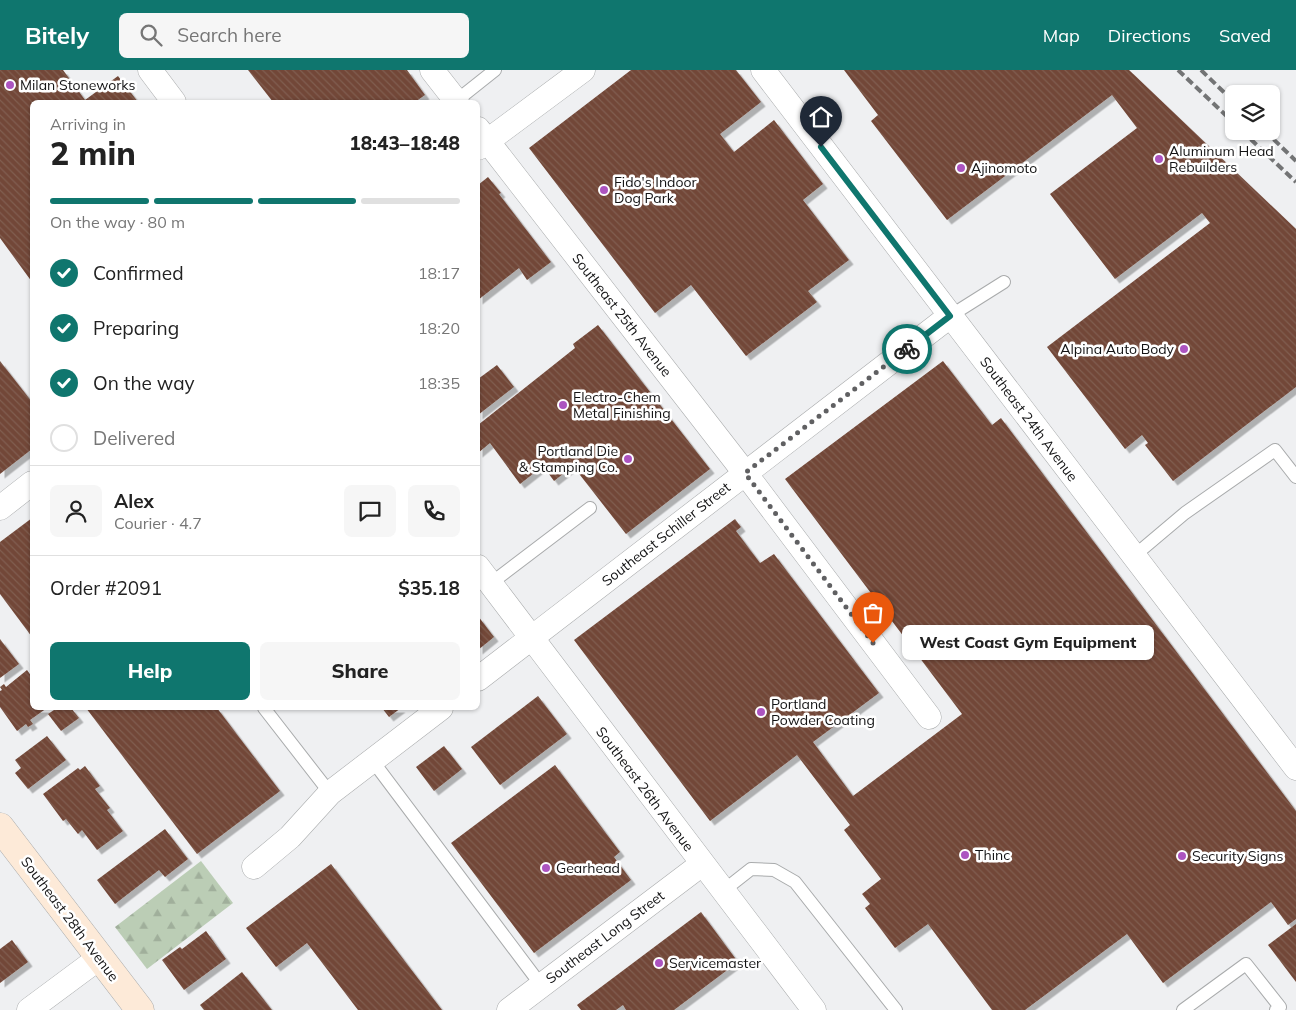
<!DOCTYPE html>
<html lang="en">
<head>
<meta charset="utf-8">
<style>
	body { margin:0; font-family:Mulish,sans-serif; background:#f6f6f6; color:#222; height:100vh; display:flex; flex-direction:column; font-size:19px; white-space:nowrap }
	* { box-sizing:border-box; margin:0 }
	p { font-size:16px; color:#767676 }
	.icon { flex:none; width:28px; height:28px; fill:none; stroke:currentColor; stroke-width:2; stroke-linecap:round; stroke-linejoin:round }
	.map { position:relative; flex:1; overflow:hidden }
	.panel { position:absolute; left:30px; top:30px; width:450px; height:610px; display:flex; flex-direction:column; background:#fff; border-radius:8px; box-shadow:0 1px 4px #0004 }
	.panel>* { flex:none }
	.buttons { position:absolute; left:1225px; top:15px; display:grid; gap:10px }
	.buttons a { display:grid; place-items:center; width:55px; height:55px; border-radius:8px; background:#fff; box-shadow:0 1px 4px #0004; font-size:25px }
	.pin { position:absolute; display:grid; place-items:center; width:42px; height:42px; color:#fff; margin:-51px -21px; border-radius:50% 50% 50% 0; rotate:-45deg; box-shadow:0 0 5px #0007 }
	.pin .icon { rotate:45deg }
	.courier { position:absolute; display:grid; place-items:center; width:50px; height:50px; margin:-25px; border:4px solid #0f766e; border-radius:50%; background:#fff; color:#222; box-shadow:0 1px 6px #0007 }
	.bubble { position:absolute; height:35px; border-radius:8px; background:#fff; box-shadow:0 1px 4px #0004; font-size:16px; font-weight:800; line-height:35px; text-align:center }
	.summary em { font-style:normal; font-weight:800 }
	.summary div { display:flex; flex-direction:column-reverse }
	.summary { display:flex; align-items:center; justify-content:space-between; height:85px; padding:0 20px }
	h1 { font-size:32px; font-weight:800; line-height:38px }
	.bar { display:grid; grid-template-columns:repeat(4,1fr); gap:8px 5px; align-content:center; height:60px; padding:0 20px }
	.bar i { height:6px; border-radius:4px; background:#e0e0e0 }
	.bar .on { background:#0f766e }
	.bar p { grid-column:span 4 }
	.line { display:flex; align-items:center; gap:12px; padding:0 20px; border-top:1px solid #e0e0e0 }
	.line div { flex:1 }
	.round { display:grid; place-items:center; flex:none; width:52px; height:52px; border-radius:8px; background:#f6f6f6 }
	ol { padding:0 20px; list-style:none }
	li { display:flex; align-items:center; gap:15px; height:55px }
	li p { margin-inline-start:auto }
	li .icon { padding:5px; border-radius:50%; background:#0f766e; color:#fff; stroke-width:4 }
	li:last-child { color:#767676 }
	li i { width:28px; height:28px; border:2px solid #e0e0e0; border-radius:50% }
	.primary-button { display:flex; gap:10px; margin-top:auto; padding:10px 20px }
	.primary-button a { flex:1; height:58px; border-radius:8px; background:#0f766e; color:#fff; font-size:20px; font-weight:800; line-height:58px; text-align:center }
	.primary-button a+a { background:#f6f6f6; color:#222 }
	header { display:flex; align-items:center; gap:30px; box-sizing:border-box; height:70px; padding:0 25px; background:#0f766e; color:#fff }
	header strong { font-size:24px }
	nav { display:flex; gap:28px; margin-inline-start:auto; font-size:18px }
	.search { width:350px; height:45px; background:#f6f6f6; display:flex; align-items:center; gap:12px; box-sizing:border-box; padding:0 18px; border-radius:8px; color:#767676; font-size:19px }
	.map>svg:first-child { display:block }
	.forest { fill:url(#forest-firs) }
	.building { fill:url(#building-back-hatch); filter:url(#shadow) }
	.lines { fill:none; stroke-linecap:round; stroke-linejoin:round }
	.lane-casing { stroke:#a9abac; stroke-width:14 }
	.street-casing { stroke:#a9abac; stroke-width:25 }
	.secondary-casing { stroke:#a9abac; stroke-width:29 }
	.lane { stroke:#fff; stroke-width:12 }
	.street { stroke:#fff; stroke-width:24 }
	.secondary { stroke:#fdead8; stroke-width:28 }
	.rail { stroke:#737475; stroke-width:4; stroke-dasharray:8 4; stroke-linecap:butt }
	.done { stroke:#606062; stroke-width:5; stroke-dasharray:0 9 }
	.route { stroke:#0f766e; stroke-width:6 }
	.poi-dot { fill:#ac54c0; stroke:#fff; stroke-width:2 }
	.labels { text-anchor:middle; stroke-width:5; stroke-linejoin:round; paint-order:stroke }
	.poi-label { font-size:14px; fill:#131314; stroke:#fff; text-anchor:start }
	.street-label { font-size:14px; fill:#131314; stroke:#fff }
</style>
</head>
<body>
<header>
<strong>Bitely</strong>
<div class="search"><svg class="icon" aria-label="search" viewBox="0 0 24 24"><circle cx="10" cy="10" r="6"/><path d="M15 15l6 6"/></svg>Search here</div>
<nav><a>Map</a><a>Directions</a><a>Saved</a></nav>
</header>
<div class="map">
<svg width="1296" height="940" viewBox="0 0 1296 940">
	<defs>
		<pattern id="forest-firs" width="22" height="20" patternUnits="userSpaceOnUse" patternTransform="scale(1.25)"><rect width="22" height="20" fill="#bbcdb5"/><path d="M5 1l3.5 6h-7zM16 11l3.5 6h-7z" fill="#a0af9b"/></pattern>
		<pattern id="building-back-hatch" width="6" height="6" patternUnits="userSpaceOnUse" patternTransform="scale(1.25)"><rect width="6" height="6" fill="#724737"/><path d="M-1 5l2 2M0 0l6 6M5-1l2 2" fill="none" stroke="#805e51"/></pattern>
		<filter id="shadow"><feDropShadow dx="4.5" dy="4.5" stdDeviation="0" flood-color="#0004"/></filter>
	</defs>
	<rect width="100%" height="100%" fill="#eff0f2"/>
	<polygon class="forest" points="201,791 233,833 147,899 115,857"/>
	<g class="building">
		<polygon points="0,0 63,0 85,30 118,6 138,32 32,32 32,212 0,168"/>
		<polygon points="248,0 407,0 425,25 415,32 273,32"/>
		<polygon points="631,0 736,0 761,32 720,64 734,82 774,50 823,114 803,130 849,190 808,221 817,232 746,286 691,215 655,243 529,78"/>
		<polygon points="844,0 1129,0 1296,159 1296,317 1173,411 1145,375 1148,373 1142,365 1125,379 1047,277 1210,153 1202,143 1115,209 1050,124 1137,58 1112,25 947,150 871,51 878,45"/>
		<polygon points="488,107 501,123 499,124 551,192 527,210 519,198 478,230 478,115"/>
		<polygon points="598,255 710,399 626,464 573,396 554,411 543,396 520,414 490,373 478,383 478,355 575,278 573,274"/>
		<polygon points="0,291 32,332 32,379 0,404"/>
		<polygon points="943,291 992,355 1001,348 1296,741 1296,849 1288,855 1271,832 1163,913 1127,864 1025,940 992,940 928,854 895,878 865,838 870,834 862,824 881,809 844,760 850,755 797,685 710,751 574,570 735,449 741,457 736,461 760,493 774,484 879,623 813,672 853,726 962,644 785,409"/>
		<polygon points="497,295 514,317 478,345 478,309"/>
		<polygon points="32,448 32,567 0,524 0,472"/>
		<polygon points="478,546 494,567 478,580"/>
		<polygon points="0,569 19,594 0,608"/>
		<polygon points="27,600 32,607 32,638 47,638 30,650 33,654 28,657 26,654 17,661 0,637 0,621 2,620 0,617 4,614 6,617"/>
		<polygon points="538,626 567,664 500,715 471,677"/>
		<polygon points="57,638 71,638 79,648 61,661 48,644"/>
		<polygon points="86,638 217,638 280,721 197,784"/>
		<polygon points="382,638 401,638 389,647"/>
		<polygon points="47,666 66,690 28,719 15,703 21,698 15,690"/>
		<polygon points="444,676 462,699 434,721 416,697"/>
		<polygon points="555,695 620,782 614,787 631,810 534,883 451,773"/>
		<polygon points="85,696 100,716 95,719 110,738 107,740 123,761 97,780 82,760 78,764 66,749 63,751 43,724 78,698 80,700"/>
		<polygon points="165,759 188,789 165,807 159,800 115,834 97,810"/>
		<polygon points="331,794 442,940 358,940 307,873 276,897 246,858"/>
		<polygon points="701,842 738,892 674,940 626,940 623,935 616,940 581,940 577,935"/>
		<polygon points="1296,854 1296,912 1268,875"/>
		<polygon points="206,861 226,889 184,920 162,890 180,877 182,879"/>
		<polygon points="12,870 28,892 0,913 0,879"/>
		<polygon points="242,902 272,940 204,940 200,935"/>
	</g>
	<g class="lines">
		<defs>
			<g id="lane">
				<polyline points="456,31 495,0"/>
				<polyline points="950,246 1004,212"/>
				<polyline points="1134,486 1185,443 1275,380 1296,407"/>
				<polyline points="490,514 590,438"/>
				<polyline points="264,638 330,723"/>
				<polyline points="372,690 541,915"/>
				<polyline points="723,821 751,799 774,800 795,812 896,940"/>
				<polyline points="1183,940 1246,894 1280,937 1276,940"/>
			</g>
			<g id="street">
				<polyline points="150,0 174,32"/>
				<polyline points="432,0 457,32"/>
				<polyline points="763,0 1296,698"/>
				<polyline points="478,59 745,403 929,647"/>
				<polyline points="478,78 583,0"/>
				<polyline points="0,438 32,413"/>
				<polyline points="478,497 814,940"/>
				<polyline points="478,609 950,246"/>
				<polyline points="254,797 290,767 330,723 441,638"/>
				<polyline points="29,940 99,888"/>
				<polyline points="509,940 702,794"/>
			</g>
			<polyline id="secondary" points="0,757 140,940"/>
		</defs>
		<use href="#lane" class="lane-casing"/>
		<use href="#street" class="street-casing"/>
		<use href="#secondary" class="secondary-casing"/>
		<use href="#lane" class="lane"/>
		<use href="#street" class="street"/>
		<use href="#secondary" class="secondary"/>
		<g class="rail">
			<polyline points="1178,0 1234,53"/>
			<polyline points="1201,0 1234,32"/>
			<polyline points="1242,61 1296,112"/>
			<polyline points="1265,61 1296,91"/>
		</g>
	</g>
	<g class="lines">
		<polyline class="done" points="873,573 745,403 907,279"/>
		<polyline class="route" points="821,77 950,246 907,279"/>
	</g>
	<g class="poi-dot">
		<circle cx="10" cy="15" r="5"/>
		<circle cx="1159" cy="89" r="5"/>
		<circle cx="961" cy="98" r="5"/>
		<circle cx="604" cy="120" r="5"/>
		<circle cx="1184" cy="279" r="5"/>
		<circle cx="563" cy="335" r="5"/>
		<circle cx="628" cy="389" r="5"/>
		<circle cx="761" cy="642" r="5"/>
		<circle cx="965" cy="785" r="5"/>
		<circle cx="1182" cy="786" r="5"/>
		<circle cx="546" cy="798" r="5"/>
		<circle cx="659" cy="893" r="5"/>
	</g>
	<g class="labels">
		<g class="poi-label">
			<text x="20" y="20">Milan Stoneworks</text>
			<text x="1169" y="86">Aluminum Head<tspan x="1169" dy="16">Rebuilders</tspan></text>
			<text x="971" y="103">Ajinomoto</text>
			<text x="614" y="117">Fido's Indoor<tspan x="614" dy="16">Dog Park</tspan></text>
			<text x="1174" y="284" text-anchor="end">Alpina Auto Body</text>
			<text x="573" y="332">Electro-Chem<tspan x="573" dy="16">Metal Finishing</tspan></text>
			<text x="618" y="386" text-anchor="end">Portland Die<tspan x="618" dy="16">&amp; Stamping Co.</tspan></text>
			<text x="771" y="639">Portland<tspan x="771" dy="16">Powder Coating</tspan></text>
			<text x="975" y="790">Thinc</text>
			<text x="1192" y="791">Security Signs</text>
			<text x="556" y="803">Gearhead</text>
			<text x="669" y="898">Servicemaster</text>
		</g>
		<g class="street-label">
			<text transform="translate(622 245) rotate(52)" y="5">Southeast 25th Avenue</text>
			<text transform="translate(1029 349) rotate(53)" y="5">Southeast 24th Avenue</text>
			<text transform="translate(666 464) rotate(-38)" y="5">Southeast Schiller Street</text>
			<text transform="translate(645 719) rotate(53)" y="5">Southeast 26th Avenue</text>
			<text transform="translate(70 849) rotate(53)" y="5">Southeast 28th Avenue</text>
			<text transform="translate(605 867) rotate(-37)" y="5">Southeast Long Street</text>
		</g>
	</g>
</svg>
<div class="buttons">
<a><svg class="icon" aria-label="layers" viewBox="0 0 24 24"><path d="M12 4l9 5-9 5-9-5zM3 14l9 5 9-5"/></svg></a>
</div>
<div class="pin" style="left:873px;top:573px;background:#ea580c"><svg class="icon" aria-label="bag" viewBox="0 0 24 24"><path d="M5 8h14l-1 12H6zM9 8a3 3 0 0 1 6 0"/></svg></div>
<div class="pin" style="left:821px;top:77px;background:#1f2937"><svg class="icon" aria-label="home" viewBox="0 0 24 24"><path d="M3 11l9-7 9 7M6 9v11h12V9"/></svg></div>
<div class="courier" style="left:907px;top:279px"><svg class="icon" aria-label="bike" viewBox="0 0 24 24"><circle cx="6" cy="16" r="4"/><circle cx="18" cy="16" r="4"/><path d="M6 16l4-8h5l3 8M10 8l3 8H6M13 5h3"/></svg></div>
<div class="bubble" style="left:902px;top:555px;width:252px">West Coast Gym Equipment</div>
<section class="panel">
<div class="summary"><div><h1>2 min</h1><p>Arriving in</p></div><em>18:43–18:48</em></div>
<div class="bar"><i class="on"></i><i class="on"></i><i class="on"></i><i></i><p>On the way · 80 m</p></div>
<ol>
<li><svg class="icon" aria-label="check" viewBox="0 0 24 24"><path d="M5 12l5 5 9-10"/></svg>Confirmed<p>18:17</p></li>
<li><svg class="icon" aria-label="check" viewBox="0 0 24 24"><path d="M5 12l5 5 9-10"/></svg>Preparing<p>18:20</p></li>
<li><svg class="icon" aria-label="check" viewBox="0 0 24 24"><path d="M5 12l5 5 9-10"/></svg>On the way<p>18:35</p></li>
<li><i></i>Delivered</li>
</ol>
<div class="line" style="height:90px"><a class="round"><svg class="icon" aria-label="person" viewBox="0 0 24 24"><circle cx="12" cy="8" r="4"/><path d="M4 21q1-7 8-7t8 7"/></svg></a><div><b>Alex</b><p>Courier · 4.7</p></div><a class="round"><svg class="icon" aria-label="chat" viewBox="0 0 24 24"><path d="M4 5h16v11H9l-5 4z"/></svg></a><a class="round"><svg class="icon" aria-label="phone" viewBox="0 0 24 24"><path d="M5 4h4l2 5-3 2q2 4 5 5l2-3 5 2v4C11 20 4 13 5 4z"/></svg></a></div>
<div class="line" style="height:65px"><div>Order #2091</div><b>$35.18</b></div>
<div class="primary-button"><a>Help</a><a>Share</a></div>
</section>
</div>
</body>
</html>
